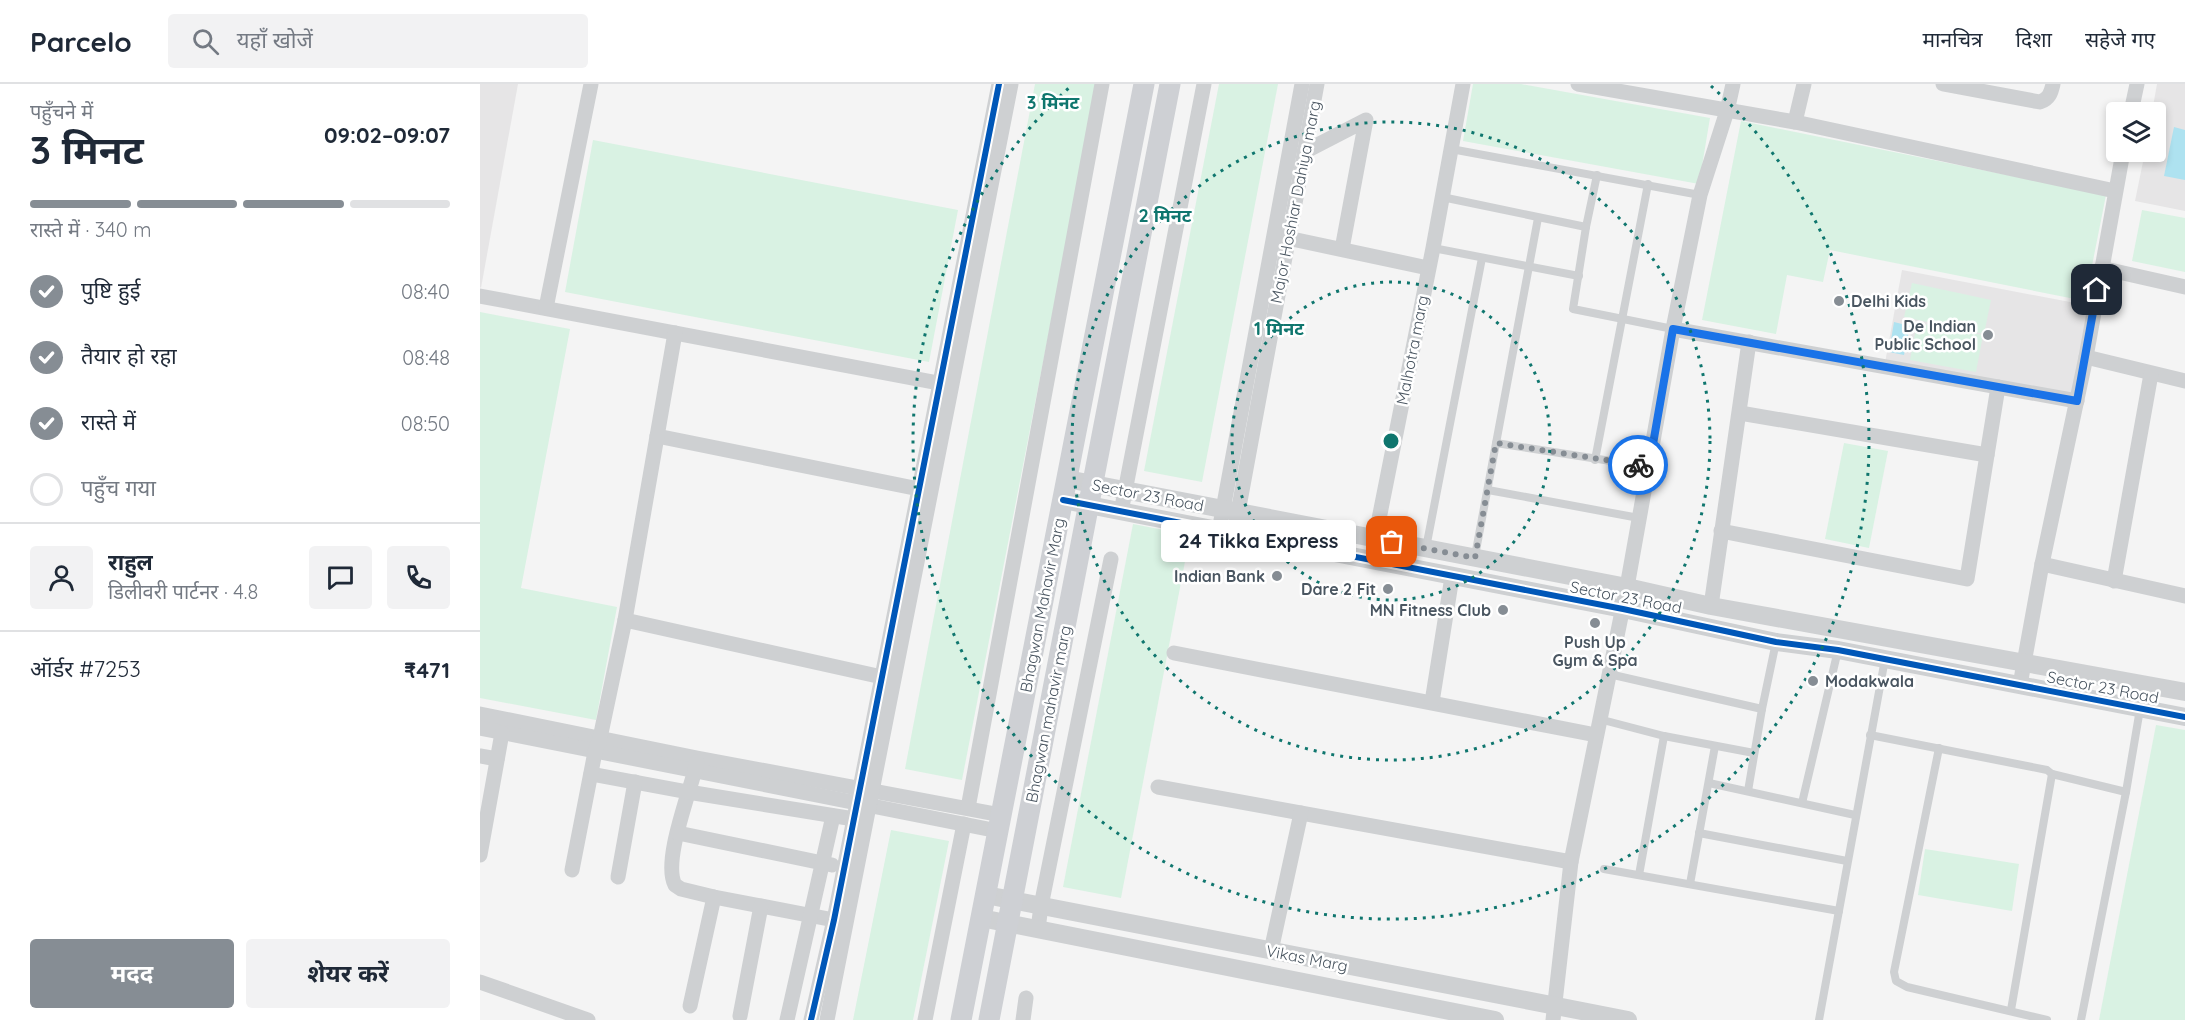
<!DOCTYPE html>
<html lang="hi">
<head>
<meta charset="utf-8">
<style>
	body { margin:0; font-family:Quicksand,"Noto Sans Devanagari",sans-serif; background:#f2f2f3; color:#1f2937; height:100vh; display:flex; flex-direction:column; font-size:22px; white-space:nowrap }
	* { box-sizing:border-box; margin:0 }
	p { font-size:20px; color:#747a83 }
	.icon { flex:none; width:33px; height:33px; fill:none; stroke:currentColor; stroke-width:2; stroke-linecap:round; stroke-linejoin:round }
	.map { position:relative; flex:1; overflow:hidden }
	.panel { display:flex; flex-direction:column; background:#fff; width:480px }
	.panel>* { flex:none }
	.controls { position:absolute; left:1626px; top:18px; display:grid; gap:12px }
	.controls a { display:grid; place-items:center; width:60px; height:60px; border-radius:6px; background:#fff; box-shadow:0 3px 9px #0003; font-size:30px }
	.pin { position:absolute; display:grid; place-items:center; width:51px; height:51px; color:#fff; margin:-26px; border-radius:12px; box-shadow:0 3px 9px #0006 }
	.courier { position:absolute; display:grid; place-items:center; width:60px; height:60px; margin:-30px; border:4px solid #1a73e8; border-radius:50%; background:#fff; color:#222; box-shadow:0 2px 8px #0007 }
	.bubble { position:absolute; height:42px; border-radius:6px; background:#fff; box-shadow:0 3px 9px #0003; font-size:20px; font-weight:700; line-height:42px; text-align:center }
	.head em { font-style:normal; font-weight:700 }
	.head div { display:flex; flex-direction:column-reverse }
	.head { display:flex; align-items:center; justify-content:space-between; height:102px; padding:0 30px }
	h1 { font-size:39px; font-weight:700; line-height:45px }
	.bar { display:grid; grid-template-columns:repeat(4,1fr); gap:9px 6px; align-content:center; height:72px; padding:0 30px }
	.bar i { height:8px; border-radius:4px; background:#e0e1e3 }
	.bar .selected { background:#868d94 }
	.bar p { grid-column:span 4 }
	.line { display:flex; align-items:center; gap:15px; padding:0 30px; border-top:2px solid #e0e1e3 }
	.line div { flex:1 }
	.round { display:grid; place-items:center; flex:none; width:63px; height:63px; border-radius:6px; background:#f2f2f3 }
	ol { padding:0 30px; list-style:none }
	li { display:flex; align-items:center; gap:18px; height:66px }
	li p { margin-inline-start:auto }
	li .icon { padding:6px; border-radius:50%; background:#868d94; color:#fff; stroke-width:4 }
	li:last-child { color:#747a83 }
	li i { width:33px; height:33px; border:3px solid #e0e1e3; border-radius:50% }
	.cta { display:flex; gap:12px; margin-top:auto; padding:12px 30px }
	.cta a { flex:1; height:69px; border-radius:6px; background:#868d94; color:#fff; font-size:24px; font-weight:700; line-height:69px; text-align:center }
	.cta a+a { background:#f2f2f3; color:#1f2937 }
	header { display:flex; align-items:center; gap:36px; box-sizing:border-box; height:84px; padding:0 30px; background:#fff; border-bottom:2px solid #e0e1e3 }
	header strong { font-size:28px }
	nav { display:flex; gap:33px; margin-inline-start:auto; font-size:21px }
	.search { width:420px; height:54px; background:#f2f2f3; display:flex; align-items:center; gap:15px; box-sizing:border-box; padding:0 21px; border-radius:6px; color:#747a83; font-size:22px }
	main { display:flex; flex:1; min-height:0 }
	.map>svg:first-child { display:block }
	.education { fill:#e6e5e6 }
	.green { fill:#d9f2e3 }
	.water { fill:#aee2f0 }
	.lines { fill:none; stroke-linecap:round; stroke-linejoin:round }
	.service { stroke:#ced0d2; stroke-width:8 }
	.minor { stroke:#ced0d2; stroke-width:15 }
	.tertiary { stroke:#ced0d2; stroke-width:18 }
	.secondary { stroke:#ced0d4; stroke-width:21 }
	.cycleway-casing { stroke:#fff; stroke-width:10 }
	.cycleway { stroke:#0057b8; stroke-width:6 }
	.done { stroke:#868d94; stroke-width:6; stroke-dasharray:0 10.8 }
	.route { stroke:#1a73e8; stroke-width:8 }
	.ring { fill:none; stroke:#0f766e; stroke-width:3; stroke-dasharray:3 6 }
	.poi-dot { fill:#868d94; stroke:#fff; stroke-width:2 }
	.labels { text-anchor:middle; stroke-width:5; stroke-linejoin:round; paint-order:stroke }
	.street-label { font-size:16px; fill:#4a5661; stroke:#fff }
	.poi-label { font-size:16px; font-weight:bold; fill:#4a5661; stroke:#fff; text-anchor:end }
	.centre { fill:#0f766e; stroke:#fff; stroke-width:3 }
	.ring-label { font-size:18px; text-anchor:middle; font-weight:bold; fill:#0f766e; stroke:#fff; stroke-width:5; stroke-linejoin:round; paint-order:stroke }
</style>
</head>
<body>
<header>
<strong>Parcelo</strong>
<div class="search"><svg class="icon" aria-label="search" viewBox="0 0 24 24"><circle cx="10" cy="10" r="6"/><path d="M15 15l6 6"/></svg>यहाँ खोजें</div>
<nav><a>मानचित्र</a><a>दिशा</a><a>सहेजे गए</a></nav>
</header>
<main>
<section class="panel">
<div class="head"><div><h1>3 मिनट</h1><p>पहुँचने में</p></div><em>09:02–09:07</em></div>
<div class="bar"><i class="selected"></i><i class="selected"></i><i class="selected"></i><i></i><p>रास्ते में · 340 m</p></div>
<ol>
<li><svg class="icon" aria-label="check" viewBox="0 0 24 24"><path d="M5 12l5 5 9-10"/></svg>पुष्टि हुई<p>08:40</p></li>
<li><svg class="icon" aria-label="check" viewBox="0 0 24 24"><path d="M5 12l5 5 9-10"/></svg>तैयार हो रहा<p>08:48</p></li>
<li><svg class="icon" aria-label="check" viewBox="0 0 24 24"><path d="M5 12l5 5 9-10"/></svg>रास्ते में<p>08:50</p></li>
<li><i></i>पहुँच गया</li>
</ol>
<div class="line" style="height:108px"><a class="round"><svg class="icon" aria-label="person" viewBox="0 0 24 24"><circle cx="12" cy="8" r="4"/><path d="M4 21q1-7 8-7t8 7"/></svg></a><div><b>राहुल</b><p>डिलीवरी पार्टनर · 4.8</p></div><a class="round"><svg class="icon" aria-label="chat" viewBox="0 0 24 24"><path d="M4 5h16v11H9l-5 4z"/></svg></a><a class="round"><svg class="icon" aria-label="phone" viewBox="0 0 24 24"><path d="M5 4h4l2 5-3 2q2 4 5 5l2-3 5 2v4C11 20 4 13 5 4z"/></svg></a></div>
<div class="line" style="height:78px"><div>ऑर्डर #7253</div><b>₹471</b></div>
<div class="cta"><a>मदद</a><a>शेयर करें</a></div>
</section>
<div class="map">
<svg width="1705" height="936" viewBox="0 0 1705 936">
	<rect width="100%" height="100%" fill="#f4f4f4"/>
	<g class="education">
		<polygon points="0,0 38,0 1,204 0,203"/>
		<polygon points="1677,0 1705,0 1705,127 1655,117 1665,68 1676,68 1676,28 1672,28"/>
		<polygon points="1422,186 1611,222 1593,315 1405,279"/>
	</g>
	<g class="green">
		<polygon points="555,0 617,0 482,696 425,685"/>
		<polygon points="739,0 798,0 722,398 664,387"/>
		<polygon points="993,0 1041,0 1230,34 1219,100 983,57"/>
		<polygon points="1261,37 1626,111 1605,217 1350,166 1343,198 1307,191 1296,250 1222,236"/>
		<polygon points="113,56 478,126 449,278 85,208"/>
		<polygon points="1662,126 1705,134 1705,188 1652,177"/>
		<polygon points="1432,199 1511,216 1504,250 1424,233"/>
		<polygon points="0,228 90,245 41,504 137,523 116,636 0,614"/>
		<polygon points="1437,239 1503,251 1496,288 1430,276"/>
		<polygon points="1364,359 1408,367 1389,464 1345,455"/>
		<polygon points="653,440 710,451 641,814 583,803"/>
		<polygon points="1676,641 1705,646 1705,936 1619,936"/>
		<polygon points="411,746 469,757 433,936 373,936"/>
		<polygon points="1445,765 1539,780 1532,827 1438,811"/>
	</g>
	<g class="water">
		<polygon points="1694,43 1705,46 1705,96 1684,92"/>
		<polygon points="1414,238 1430,242 1424,271 1409,268"/>
	</g>
	<g class="lines">
		<g class="service">
			<polyline points="971,65 1220,111"/>
			<polyline points="1117,91 1106,143 1093,225 1193,245"/>
			<polyline points="962,113 1106,143"/>
			<polyline points="953,164 1099,192"/>
			<polyline points="1016,359 1169,383"/>
			<polyline points="1115,376 1168,100"/>
			<polyline points="1008,406 1159,434"/>
			<polyline points="946,464 1002,174"/>
			<polyline points="995,472 1058,134"/>
			<polyline points="1129,590 1282,625"/>
			<polyline points="1119,635 1184,652 1274,669"/>
			<polyline points="1390,651 1567,686 1572,690 1646,708"/>
			<polyline points="1459,664 1414,888 1416,897 1427,903 1567,936"/>
			<polyline points="1229,699 1375,731"/>
			<polyline points="1268,707 1282,625 1296,558"/>
			<polyline points="1322,719 1358,566"/>
			<polyline points="1219,749 1367,777"/>
			<polyline points="1124,785 1359,827"/>
			<polyline points="1159,791 1184,652"/>
			<polyline points="1210,800 1235,662"/>
			<polyline points="1531,926 1572,690"/>
			<polyline points="1339,936 1405,575"/>
			<polyline points="1601,936 1646,708 1660,625"/>
		</g>
		<g class="minor">
			<polyline points="1098,0 1315,38 1635,107"/>
			<path d="M1463,0l97,18c9,-3 11,-9 13,-18"/>
			<polyline points="1651,28 1657,0"/>
			<polyline points="1315,38 1324,0"/>
			<polyline points="824,68 886,36 862,165"/>
			<polyline points="798,152 948,184"/>
			<polyline points="1621,184 1705,203"/>
			<polyline points="0,212 469,301"/>
			<polyline points="66,224 111,0"/>
			<polyline points="1193,245 1597,317"/>
			<polyline points="1606,273 1705,297"/>
			<polyline points="1260,329 1507,371"/>
			<polyline points="177,352 439,405"/>
			<polyline points="641,428 724,0"/>
			<polyline points="739,447 822,0"/>
			<polyline points="1241,447 1487,495 1518,303"/>
			<polyline points="754,450 837,0"/>
			<polyline points="895,455 953,164 983,0"/>
			<polyline points="1562,480 1705,512"/>
			<polyline points="1634,497 1671,290"/>
			<polyline points="1231,522 1269,258"/>
			<polyline points="145,536 402,593"/>
			<polyline points="694,569 1116,651"/>
			<polyline points="1540,601 1562,480 1606,273 1643,68"/>
			<polyline points="952,618 972,493"/>
			<polyline points="0,630 217,674 521,731"/>
			<polyline points="0,644 518,747"/>
			<polyline points="0,672 17,675"/>
			<path d="M217,678c-6,28 -35,99 -22,123l6,4 33,8 120,23"/>
			<polyline points="111,690 208,708 374,735"/>
			<polyline points="678,703 1091,778"/>
			<polyline points="488,724 622,0"/>
			<polyline points="198,749 352,781"/>
			<polyline points="0,771 22,649"/>
			<polyline points="92,786 115,668 120,654 145,536 195,249"/>
			<polyline points="138,793 155,698"/>
			<polyline points="558,845 561,822 631,475"/>
			<polyline points="791,867 821,729"/>
			<polyline points="0,898 108,936"/>
			<polyline points="210,922 234,813"/>
			<polyline points="260,932 281,822"/>
			<polyline points="307,936 353,732"/>
			<polyline points="331,936 354,836 519,0"/>
			<polyline points="347,936 531,0"/>
			<polyline points="445,936 484,740"/>
			<polyline points="543,936 546,914"/>
			<polyline points="1073,936 1091,778 1147,503 1193,245 1220,111 1247,27 1253,0"/>
		</g>
		<g class="tertiary">
			<polyline points="587,395 1147,503 1231,522 1705,608"/>
			<polyline points="583,416 1143,525 1296,558 1358,566 1705,633"/>
			<polyline points="506,811 1148,936"/>
			<polyline points="501,834 1015,936"/>
		</g>
		<g class="secondary">
			<polyline points="481,936 664,0"/>
			<polyline points="509,936 690,0"/>
		</g>
		<defs>
			<g id="cycleway">
				<polyline points="583,416 1143,525 1296,558 1358,566 1705,633"/>
				<polyline points="331,936 354,836 519,0"/>
			</g>
		</defs>
		<use href="#cycleway" class="cycleway-casing"/>
		<use href="#cycleway" class="cycleway"/>
	</g>
	<g class="lines">
		<polyline class="done" points="912,458 995,474 1016,359 1158,381"/>
		<polyline class="route" points="1158,381 1169,383 1193,245 1597,317 1617,206"/>
	</g>
	<g class="ring">
		<circle cx="911" cy="357" r="159"/>
		<circle cx="911" cy="357" r="319"/>
		<path d="M1231 2A478 478 0 1 1 591 2"/>
	</g>
	<g class="poi-dot">
		<circle cx="1359" cy="217" r="6"/>
		<circle cx="1508" cy="251" r="6"/>
		<circle cx="797" cy="492" r="6"/>
		<circle cx="908" cy="505" r="6"/>
		<circle cx="1023" cy="526" r="6"/>
		<circle cx="1115" cy="539" r="6"/>
		<circle cx="1333" cy="597" r="6"/>
	</g>
	<g class="labels">
		<g class="street-label">
			<text transform="translate(815 118) rotate(-79)" y="6">Major Hoshiar Dahiya marg</text>
			<text transform="translate(932 266) rotate(-79)" y="6">Malhotra marg</text>
			<text transform="translate(668 411) rotate(11)" y="6">Sector 23 Road</text>
			<text transform="translate(1146 513) rotate(11)" y="6">Sector 23 Road</text>
			<text transform="translate(562 521) rotate(-79)" y="6">Bhagwan Mahavir Marg</text>
			<text transform="translate(1623 603) rotate(11)" y="6">Sector 23 Road</text>
			<text transform="translate(568 630) rotate(-79)" y="6">Bhagwan mahavir marg</text>
			<text transform="translate(827 874) rotate(11)" y="6">Vikas Marg</text>
		</g>
		<g class="poi-label">
			<text x="1371" y="223" text-anchor="start">Delhi Kids</text>
			<text x="1496" y="248">De Indian<tspan x="1496" dy="18">Public School</tspan></text>
			<text x="785" y="498">Indian Bank</text>
			<text x="896" y="511">Dare 2 Fit</text>
			<text x="1011" y="532">MN Fitness Club</text>
			<text x="1115" y="564" text-anchor="middle">Push Up<tspan x="1115" dy="18">Gym &amp; Spa</tspan></text>
			<text x="1345" y="603" text-anchor="start">Modakwala</text>
		</g>
	</g>
	<circle cx="911" cy="357" r="9" class="centre"/>
	<g class="ring-label">
		<text x="573" y="25">3 मिनट</text>
		<text x="685" y="138">2 मिनट</text>
		<text x="799" y="251">1 मिनट</text>
	</g>
</svg>
<div class="controls">
<a><svg class="icon" aria-label="layers" viewBox="0 0 24 24"><path d="M12 4l9 5-9 5-9-5zM3 14l9 5 9-5"/></svg></a>
</div>
<div class="pin" style="left:912px;top:458px;background:#ea580c"><svg class="icon" aria-label="bag" viewBox="0 0 24 24"><path d="M5 8h14l-1 12H6zM9 8a3 3 0 0 1 6 0"/></svg></div>
<div class="pin" style="left:1617px;top:206px;background:#1f2937"><svg class="icon" aria-label="home" viewBox="0 0 24 24"><path d="M3 11l9-7 9 7M6 9v11h12V9"/></svg></div>
<div class="courier" style="left:1158px;top:381px"><svg class="icon" aria-label="bike" viewBox="0 0 24 24"><circle cx="6" cy="16" r="4"/><circle cx="18" cy="16" r="4"/><path d="M6 16l4-8h5l3 8M10 8l3 8H6M13 5h3"/></svg></div>
<div class="bubble" style="left:681px;top:436px;width:195px">24 Tikka Express</div>
</div>
</main>
</body>
</html>
